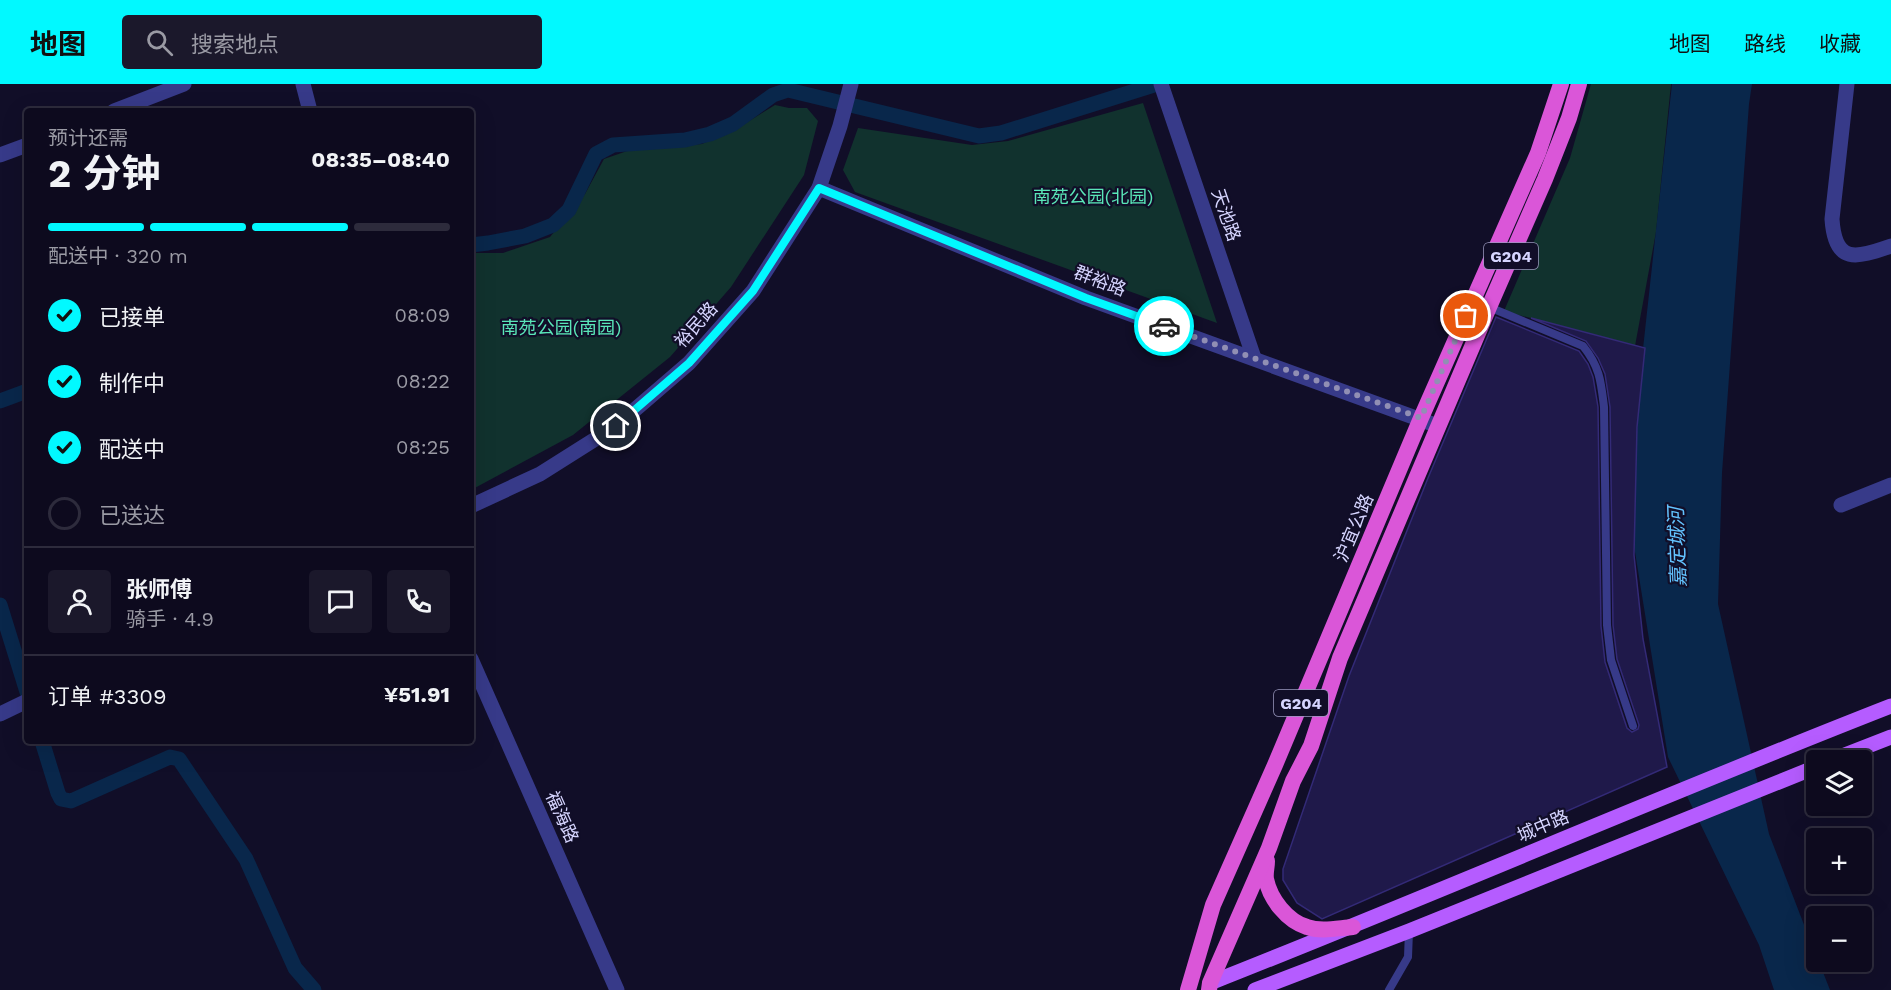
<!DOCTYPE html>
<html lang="zh">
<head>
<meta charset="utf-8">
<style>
	body { margin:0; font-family:"Work Sans","Noto Sans SC",sans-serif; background:#1b182b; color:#f1f3f6; height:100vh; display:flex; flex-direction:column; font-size:22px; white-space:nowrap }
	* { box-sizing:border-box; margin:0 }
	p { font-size:20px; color:#9a9aa4 }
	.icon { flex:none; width:33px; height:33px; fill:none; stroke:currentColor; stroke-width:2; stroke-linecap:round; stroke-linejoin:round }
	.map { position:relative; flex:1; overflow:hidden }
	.panel { position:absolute; left:24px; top:24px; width:450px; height:636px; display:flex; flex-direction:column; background:#0d0a1e; border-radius:6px; box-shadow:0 6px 24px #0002,0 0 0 2px #2d2b3c }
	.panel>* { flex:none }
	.controls { position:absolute; left:1806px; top:666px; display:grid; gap:12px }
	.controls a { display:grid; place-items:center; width:66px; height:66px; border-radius:6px; background:#0d0a1e; box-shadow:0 6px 24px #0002,0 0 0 2px #2d2b3c; font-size:30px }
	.pin { position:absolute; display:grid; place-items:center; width:51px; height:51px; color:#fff; margin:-26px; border:3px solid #fff; border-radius:50%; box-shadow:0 2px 6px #0007 }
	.courier { position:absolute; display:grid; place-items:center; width:60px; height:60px; margin:-30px; border:4px solid #01f9ff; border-radius:50%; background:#fff; color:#222; box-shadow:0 2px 8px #0007 }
	.overview em { font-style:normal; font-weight:700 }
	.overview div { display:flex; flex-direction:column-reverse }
	.overview { display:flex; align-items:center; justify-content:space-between; height:102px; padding:0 24px }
	h1 { font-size:39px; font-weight:700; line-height:45px }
	.bar { display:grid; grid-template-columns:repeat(4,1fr); gap:9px 6px; align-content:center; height:72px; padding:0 24px }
	.bar i { height:8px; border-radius:4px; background:#2d2b3c }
	.bar .current { background:#01f9ff }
	.bar p { grid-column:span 4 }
	.line { display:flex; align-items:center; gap:15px; padding:0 24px; border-top:2px solid #2d2b3c }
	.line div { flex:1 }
	.round { display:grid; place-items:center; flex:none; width:63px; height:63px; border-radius:6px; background:#1b182b }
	ol { padding:0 24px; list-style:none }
	li { display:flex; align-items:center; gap:18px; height:66px }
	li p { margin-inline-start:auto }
	li .icon { padding:6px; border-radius:50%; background:#01f9ff; color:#111; stroke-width:4 }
	li:last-child { color:#9a9aa4 }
	li i { width:33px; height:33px; border:3px solid #2d2b3c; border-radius:50% }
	header { display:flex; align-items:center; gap:36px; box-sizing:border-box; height:84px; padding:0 30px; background:#01f9ff; color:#111 }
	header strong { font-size:28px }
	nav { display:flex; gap:33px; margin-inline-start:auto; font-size:21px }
	.search { width:420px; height:54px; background:#1b182b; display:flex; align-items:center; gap:15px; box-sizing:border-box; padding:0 21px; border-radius:6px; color:#9a9aa4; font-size:22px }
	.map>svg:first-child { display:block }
	.green { fill:#11322e }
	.water { fill:#09274b }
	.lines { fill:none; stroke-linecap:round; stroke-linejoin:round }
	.canal { stroke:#09274b; stroke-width:15 }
	.building { fill:#1f194a; stroke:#332a77; stroke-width:1.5 }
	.service { stroke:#373a89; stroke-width:8 }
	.minor { stroke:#373a89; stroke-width:15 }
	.tertiary { stroke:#373a89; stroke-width:15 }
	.primary { stroke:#b55cff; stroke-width:15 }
	.trunk { stroke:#da56d8; stroke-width:16 }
	.done { stroke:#918fb4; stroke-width:6; stroke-dasharray:0 10.8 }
	.route { stroke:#01f9ff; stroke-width:8 }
	.labels { text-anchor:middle; stroke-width:4.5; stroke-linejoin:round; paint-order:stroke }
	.shield { fill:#110e28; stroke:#9b99be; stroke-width:1.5 }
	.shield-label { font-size:16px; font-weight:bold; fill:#d6d5ff }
	.park-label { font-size:18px; fill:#5ae6b8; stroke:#110e28 }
	.street-label { font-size:18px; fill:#d6d5ff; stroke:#110e28 }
	.water-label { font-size:20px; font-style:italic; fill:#63c3ff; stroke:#110e28 }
</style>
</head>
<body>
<header>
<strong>地图</strong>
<div class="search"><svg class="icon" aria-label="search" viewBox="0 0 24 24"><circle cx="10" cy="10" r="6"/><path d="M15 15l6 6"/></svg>搜索地点</div>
<nav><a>地图</a><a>路线</a><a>收藏</a></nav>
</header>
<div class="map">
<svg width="1891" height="906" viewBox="0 0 1891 906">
	<rect width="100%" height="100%" fill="#110e28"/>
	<g class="green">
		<polygon points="1591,0 1671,0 1656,148 1635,262 1504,227 1570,74"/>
		<polygon points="1143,19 1217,239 855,108 843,86 858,44 972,61 1008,57"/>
		<polygon points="775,21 789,24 807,24 818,37 804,91 731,203 670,273 573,351 471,406 471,169 503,169 550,153 585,110 604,75 633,65 702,60 746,39"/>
	</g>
	<polygon class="water" points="1672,0 1752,0 1749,20 1722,389 1718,520 1769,750 1816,872 1816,878 1819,878 1830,906 1774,906 1759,861 1668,673 1631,443 1641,283"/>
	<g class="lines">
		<g class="canal">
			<polyline points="471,161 488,159 525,152 553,141 569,126 596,70 613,61 685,56 710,50 733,40 773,11 788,6 979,52 1001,49 1157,0"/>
			<polyline points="0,317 27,307"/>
			<polyline points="0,521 27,608"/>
			<polyline points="42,657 58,709 61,715 71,717 170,673 179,675 246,775 295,884 314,906"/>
		</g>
	</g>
	<polygon class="building" points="1496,233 1579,267 1588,280 1593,293 1598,323 1601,542 1605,578 1627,644 1632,648 1638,645 1639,641 1617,575 1613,541 1610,323 1605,290 1598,274 1586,257 1531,234 1645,264 1637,343 1634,471 1643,555 1667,683 1322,835 1297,819 1283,796 1283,785 1349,592 1428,394"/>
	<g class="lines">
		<g class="service">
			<path d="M1489,223l94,39c17,21 18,36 21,61l3,218 4,35 22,66"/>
			<polyline points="1389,906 1408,873 1409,847"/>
		</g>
		<g class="minor">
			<polyline points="1161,0 1254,274"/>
			<path d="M1847,0l-15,135c3,46 24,39 59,27"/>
			<polyline points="819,104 1086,214 1438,342"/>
			<polyline points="1841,421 1891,401"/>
		</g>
		<g class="tertiary">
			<polyline points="303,0 310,27"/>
			<polyline points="114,27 184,0"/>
			<polyline points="0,71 27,61"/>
			<polyline points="471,422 540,390 616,342 689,279 753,207 819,104 840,42 851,0"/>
			<polyline points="471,575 617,906"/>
			<polyline points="0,630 27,617"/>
		</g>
		<g class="primary">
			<polyline points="1832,676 1891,653"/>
			<path d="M1210,899c228,-90 453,-188 681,-277"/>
			<polyline points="1255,906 1409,847 1816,683"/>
		</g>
		<g class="trunk">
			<path d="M1267,777c0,6 -2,12 -1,18 4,20 21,42 41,48 14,5 31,1 46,0"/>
			<polyline points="1188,906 1213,821 1275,681 1421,334 1538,69 1561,0"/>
			<polyline points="1209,906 1210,899 1269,764 1293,697 1311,662 1340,574 1489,223 1545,95 1569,34 1579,0"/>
		</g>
	</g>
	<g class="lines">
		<polyline class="done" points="1164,242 1421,334 1466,232"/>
		<polyline class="route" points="616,342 689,279 753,207 819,104 1086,214 1164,242"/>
	</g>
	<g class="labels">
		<g class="shield">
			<rect x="1484" y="159" width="54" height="26" rx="4.5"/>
			<rect x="1274" y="606" width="54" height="26" rx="4.5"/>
		</g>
		<g class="shield-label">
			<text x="1511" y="178">G204</text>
			<text x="1301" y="625">G204</text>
		</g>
		<g class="park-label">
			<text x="1093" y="119">南苑公园(北园)</text>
			<text x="561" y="250">南苑公园(南园)</text>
		</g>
		<g class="street-label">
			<text transform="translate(1226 131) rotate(71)" y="6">天池路</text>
			<text transform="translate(1100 197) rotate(21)" y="6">群裕路</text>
			<text transform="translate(696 241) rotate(-48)" y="6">裕民路</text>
			<text transform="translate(1354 444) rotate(-67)" y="6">沪宜公路</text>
			<text transform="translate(562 733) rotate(66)" y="6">福海路</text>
			<text transform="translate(1543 742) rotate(-23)" y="6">城中路</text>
		</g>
		<g class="water-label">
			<text transform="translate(1677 463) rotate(-92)" y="7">嘉定城河</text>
		</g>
	</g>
</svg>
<div class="controls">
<a><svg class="icon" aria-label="layers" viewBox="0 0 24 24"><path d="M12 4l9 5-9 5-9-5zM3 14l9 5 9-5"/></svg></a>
<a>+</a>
<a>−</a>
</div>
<div class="pin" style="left:1466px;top:232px;background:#ea580c"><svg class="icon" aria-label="bag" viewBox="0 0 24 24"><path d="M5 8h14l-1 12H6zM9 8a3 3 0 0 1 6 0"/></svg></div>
<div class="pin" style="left:616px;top:342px;background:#1f2937"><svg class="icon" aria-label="home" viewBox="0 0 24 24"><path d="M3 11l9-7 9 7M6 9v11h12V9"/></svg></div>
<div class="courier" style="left:1164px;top:242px"><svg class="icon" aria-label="car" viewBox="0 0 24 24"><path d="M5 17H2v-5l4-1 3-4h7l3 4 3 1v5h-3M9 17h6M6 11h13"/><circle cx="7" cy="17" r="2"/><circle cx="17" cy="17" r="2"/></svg></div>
<section class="panel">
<div class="overview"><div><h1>2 分钟</h1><p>预计还需</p></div><em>08:35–08:40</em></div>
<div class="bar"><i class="current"></i><i class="current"></i><i class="current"></i><i></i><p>配送中 · 320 m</p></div>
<ol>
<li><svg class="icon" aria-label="check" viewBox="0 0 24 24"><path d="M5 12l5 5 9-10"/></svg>已接单<p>08:09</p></li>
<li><svg class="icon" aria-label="check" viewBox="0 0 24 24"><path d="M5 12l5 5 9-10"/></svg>制作中<p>08:22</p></li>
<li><svg class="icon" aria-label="check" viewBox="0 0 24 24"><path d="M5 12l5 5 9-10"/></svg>配送中<p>08:25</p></li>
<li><i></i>已送达</li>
</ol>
<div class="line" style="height:108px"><a class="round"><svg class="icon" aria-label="person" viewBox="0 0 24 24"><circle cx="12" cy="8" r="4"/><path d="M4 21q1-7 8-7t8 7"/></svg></a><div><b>张师傅</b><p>骑手 · 4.9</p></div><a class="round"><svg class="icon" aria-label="chat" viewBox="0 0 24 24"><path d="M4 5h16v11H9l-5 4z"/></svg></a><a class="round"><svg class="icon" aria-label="phone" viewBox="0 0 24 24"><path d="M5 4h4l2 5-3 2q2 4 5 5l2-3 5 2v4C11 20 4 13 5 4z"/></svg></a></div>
<div class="line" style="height:78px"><div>订单 #3309</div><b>¥51.91</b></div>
</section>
</div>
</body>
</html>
